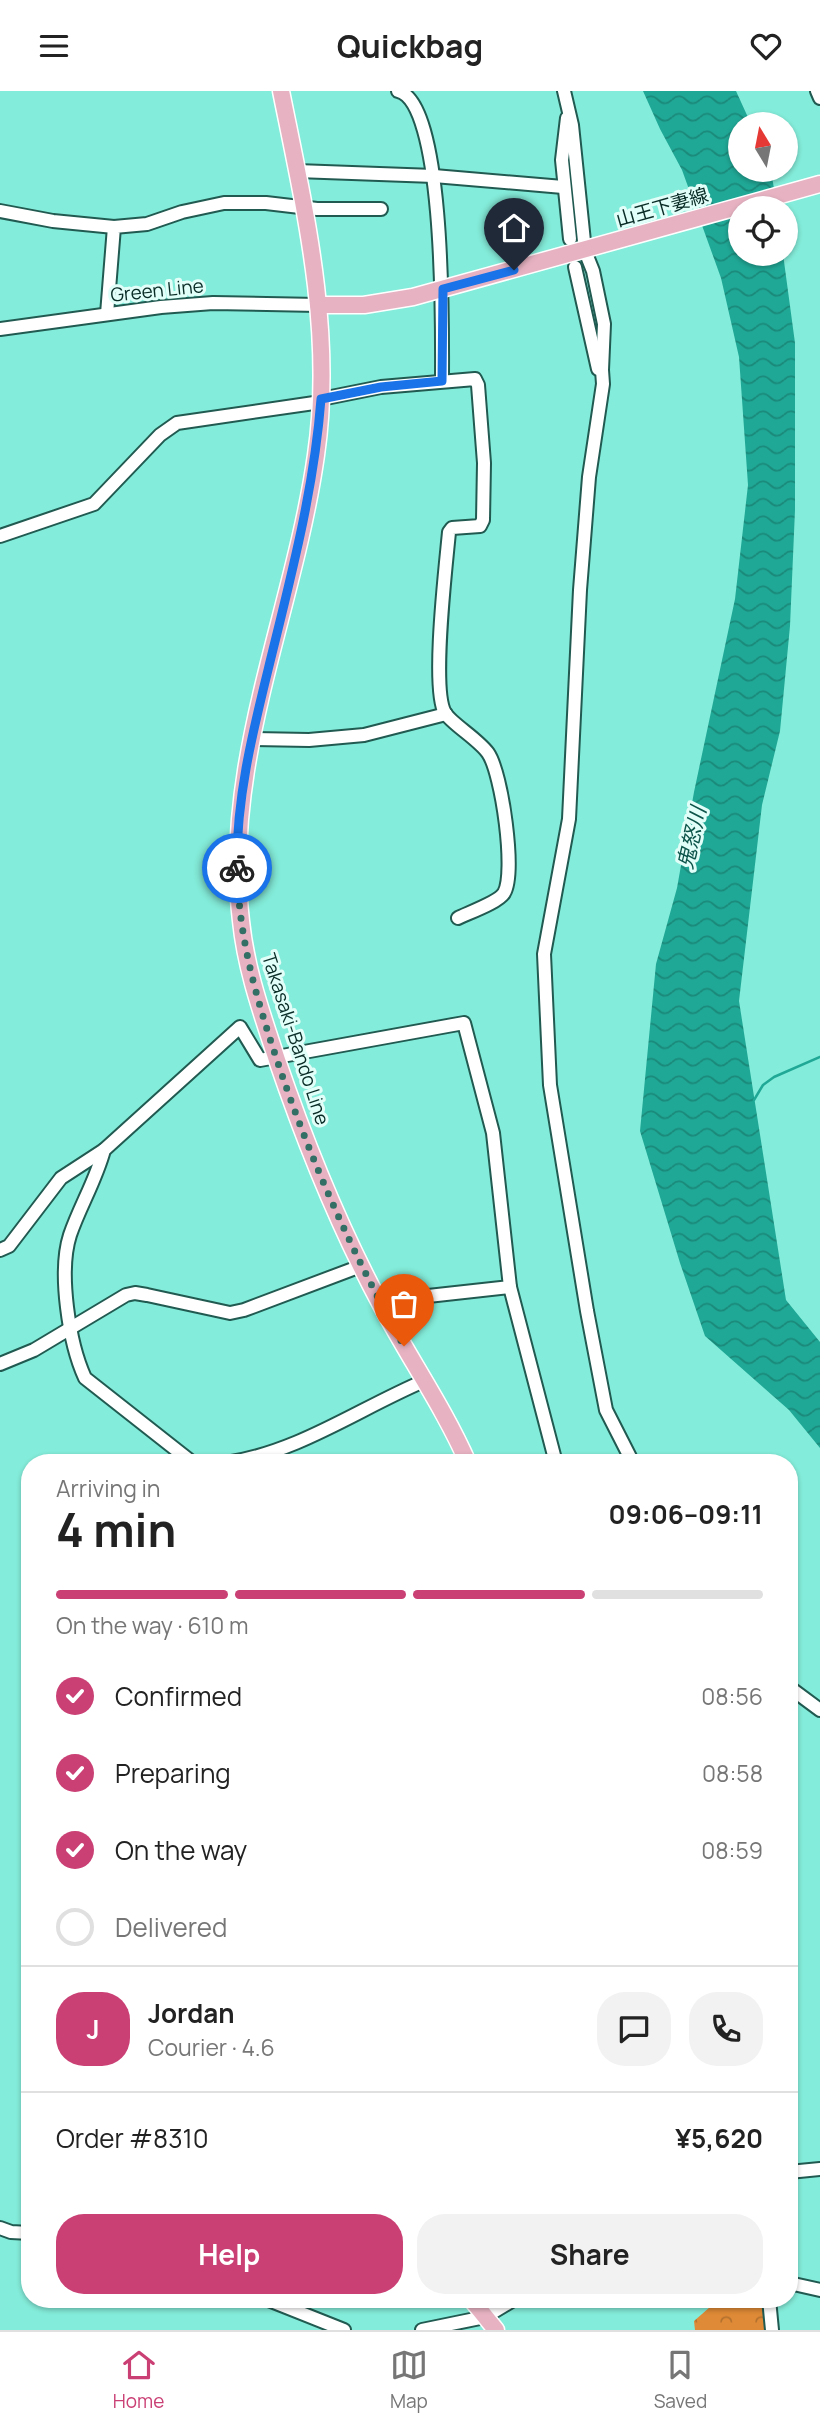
<!DOCTYPE html>
<html lang="en">
<head>
<meta charset="utf-8">
<style>
	body { margin:0; font-family:Manrope,"Noto Sans JP",sans-serif; background:#f2f2f2; color:#222; height:100vh; display:flex; flex-direction:column; font-size:26px; white-space:nowrap }
	* { box-sizing:border-box; margin:0 }
	p { font-size:23px; color:#767676 }
	.icon { flex:none; width:38px; height:38px; fill:none; stroke:currentColor; stroke-width:2; stroke-linecap:round; stroke-linejoin:round }
	.map { position:relative; flex:1; overflow:hidden }
	.panel { position:absolute; left:21px; top:1363px; width:777px; height:854px; display:flex; flex-direction:column; background:#fff; border-radius:28px; box-shadow:0 2px 5px #0004 }
	.panel>* { flex:none }
	.needle { width:46px; rotate:350deg }
	.buttons { position:absolute; left:728px; top:21px; display:grid; gap:14px }
	.buttons a { display:grid; place-items:center; width:70px; height:70px; border-radius:50%; background:#fff; box-shadow:0 2px 5px #0004; font-size:35px }
	.pin { position:absolute; display:grid; place-items:center; width:60px; height:60px; color:#fff; margin:-72px -30px; border-radius:50% 50% 50% 0; rotate:-45deg; box-shadow:0 0 7px #0007 }
	.pin .icon { rotate:45deg }
	.courier { position:absolute; display:grid; place-items:center; width:70px; height:70px; margin:-35px; border:5px solid #1a73e8; border-radius:50%; background:#fff; color:#222; box-shadow:0 2px 9px #0007 }
	.overview em { font-style:normal; font-weight:700 }
	.overview div { display:flex; flex-direction:column-reverse }
	.overview { display:flex; align-items:center; justify-content:space-between; height:119px; padding:0 35px }
	h1 { font-size:46px; font-weight:700; line-height:52px }
	.bar { display:grid; grid-template-columns:repeat(4,1fr); gap:10px 7px; align-content:center; height:84px; padding:0 35px }
	.bar i { height:9px; border-radius:5px; background:#e0e0e0 }
	.bar .selected { background:#ca3f74 }
	.bar p { grid-column:span 4 }
	.line { display:flex; align-items:center; gap:18px; padding:0 35px; border-top:2px solid #e0e0e0 }
	.line div { flex:1 }
	.round { display:grid; place-items:center; flex:none; width:74px; height:74px; border-radius:28px; background:#f2f2f2 }
	ol { padding:0 35px; list-style:none }
	li { display:flex; align-items:center; gap:21px; height:77px }
	li p { margin-inline-start:auto }
	li .icon { padding:7px; border-radius:50%; background:#ca3f74; color:#fff; stroke-width:4 }
	li:last-child { color:#767676 }
	li i { width:38px; height:38px; border:4px solid #e0e0e0; border-radius:50% }
	.button { display:flex; gap:14px; margin-top:auto; padding:14px 35px }
	.button a { flex:1; height:80px; border-radius:28px; background:#ca3f74; color:#fff; font-size:28px; font-weight:700; line-height:80px; text-align:center }
	.button a+a { background:#f2f2f2; color:#222 }
	header { display:flex; justify-content:space-between; align-items:center; height:91px; padding:0 35px; background:#fff; font-size:32px; font-weight:700 }
	.tab-bar { display:flex; justify-content:space-around; align-items:center; height:98px; border-top:2px solid #e0e0e0; background:#fff; font-size:19px; color:#767676 }
	.tab-bar a { display:grid; justify-items:center; gap:4px }
	.tab-bar .selected { color:#ca3f74 }
	.map>svg:first-child { display:block }
	.forest { fill:url(#forest-crowns) }
	.water { fill:url(#water-waves) }
	.lines { fill:none; stroke-linecap:round; stroke-linejoin:round }
	.stream { stroke:#20a896; stroke-width:2.5 }
	.minor-casing { stroke:#215a51; stroke-width:16 }
	.major-casing { stroke:#fff; stroke-width:19 }
	.minor { stroke:#fff; stroke-width:12 }
	.major { stroke:#e7b3c3; stroke-width:16 }
	.done { stroke:#346f66; stroke-width:7; stroke-dasharray:0 12.6 }
	.route { stroke:#1a73e8; stroke-width:9 }
	.labels { text-anchor:middle; stroke-width:6; stroke-linejoin:round; paint-order:stroke }
	.street-label { font-size:19px; fill:#092c27; stroke:#e2fef8 }
	.water-label { font-size:21px; font-style:italic; fill:#0d554b; stroke:#e2fef8 }
</style>
</head>
<body>
<header><svg class="icon" aria-label="menu" viewBox="0 0 24 24"><path d="M4 6h16M4 12h16M4 18h16"/></svg>Quickbag<svg class="icon" aria-label="heart" viewBox="0 0 24 24"><path d="M12 20l-8-8c-3-5 5-10 8-4 3-6 11-1 8 4z"/></svg></header>
<div class="map">
<svg width="820" height="2239" viewBox="0 0 820 2239">
	<defs>
		<pattern id="forest-crowns" width="20" height="18" patternUnits="userSpaceOnUse" patternTransform="scale(1.75)"><rect width="20" height="18" fill="#df8a36"/><path d="M2 6a3 3 0 1 1 6 0M12 15a3 3 0 1 1 6 0" fill="none" stroke="#b3712e"/></pattern>
		<pattern id="water-waves" width="16" height="10" patternUnits="userSpaceOnUse" patternTransform="scale(1.75)"><rect width="16" height="10" fill="#20a896"/><path d="M0 5q4-4 8 0t8 0" fill="none" stroke="#1a897a"/></pattern>
	</defs>
	<rect width="100%" height="100%" fill="#84ecda"/>
	<polygon class="forest" points="710,2209 747,2209 748,2215 766,2210 769,2239 695,2239 694,2230 710,2216"/>
	<polygon class="water" points="643,0 736,0 751,33 740,33 740,79 771,79 777,117 740,117 740,163 783,163 795,252 795,419 790,535 780,640 762,714 739,910 786,1209 820,1251 820,1357 789,1319 705,1245 680,1172 640,1040 656,873 677,797 694,701 735,508 748,394 739,266 721,187 682,79 660,38"/>
	<g class="lines">
		<polyline class="stream" points="754,1009 763,994 774,986 820,966"/>
		<defs>
			<g id="minor">
				<path d="M398,0c48,11 44,246 44,290"/>
				<polyline points="564,0 572,34 585,160 593,180 604,233 602,279 603,293 589,386 580,499 569,728 544,863 550,994 587,1220 606,1319 633,1372"/>
				<polyline points="817,0 820,7"/>
				<polyline points="567,27 562,69 570,148"/>
				<polyline points="297,80 434,85 563,96"/>
				<polyline points="0,120 53,130 114,136"/>
				<polyline points="575,176 598,278"/>
				<polyline points="107,223 114,136 147,133 182,121 224,112 266,112 317,118 381,118"/>
				<polyline points="0,238 161,216 213,212 318,214"/>
				<path d="M321,308l60,-12 94,-8 3,6 6,78 -1,57 -3,6 -28,2 -3,4c-3,33 -18,157 -4,181 7,11 33,26 43,40 14,20 28,120 16,140 -5,9 -36,20 -46,25"/>
				<polyline points="0,445 94,413 160,344 177,332 321,311"/>
				<polyline points="251,648 309,649 364,644 446,623"/>
				<polyline points="0,1159 9,1155 61,1087 104,1059"/>
				<polyline points="510,1196 556,1372"/>
				<polyline points="0,1273 34,1259 126,1204 135,1202 147,1204 230,1222 244,1219 361,1175"/>
				<path d="M193,1372l-108,-85c-16,-35 -27,-106 -15,-143 10,-29 26,-55 34,-85l136,-123 20,33 204,-37 29,110 17,154 -100,11 -28,8"/>
				<path d="M226,1372c73,-11 132,-54 198,-82"/>
				<polyline points="789,1596 820,1619"/>
				<polyline points="789,2081 820,2078"/>
				<polyline points="0,2137 11,2141 30,2142"/>
				<polyline points="789,2192 820,2199"/>
				<polyline points="266,2208 344,2239"/>
				<polyline points="769,2208 772,2239"/>
				<polyline points="422,2239 485,2226 515,2208"/>
			</g>
			<g id="major">
				<path d="M281,0c24,119 53,242 35,364 -22,156 -94,306 -75,466 5,49 21,93 36,139 29,85 62,167 104,245 28,53 63,103 87,158"/>
				<polyline points="318,214 364,214 413,206 820,93"/>
				<polyline points="471,2208 496,2239"/>
			</g>
		</defs>
		<use href="#minor" class="minor-casing"/>
		<use href="#major" class="major-casing"/>
		<use href="#minor" class="minor"/>
		<use href="#major" class="major"/>
	</g>
	<g class="lines">
		<path class="done" d="M237,777c2,70 18,126 40,192 33,100 76,194 127,286"/>
		<path class="route" d="M237,777c-1,-68 15,-133 31,-198 22,-90 46,-179 53,-271l60,-12 61,-6 1,-92 71,-19"/>
	</g>
	<g class="labels">
		<g class="street-label">
			<text transform="translate(662 116) rotate(-16)" y="7">山王下妻線</text>
			<text transform="translate(157 199) rotate(-6)" y="7">Green Line</text>
			<text transform="translate(296 948) rotate(72)" y="7">Takasaki-Bando Line</text>
		</g>
		<g class="water-label">
			<text transform="translate(692 747) rotate(-77)" y="7">鬼怒川</text>
		</g>
	</g>
</svg>
<div class="buttons">
<a><svg class="needle" viewBox="-14 -14 28 28"><path d="M0-13l5 13h-10z" fill="#e53935"/><path d="M0 13l5-13h-10z" fill="#767676"/></svg></a>
<a><svg class="icon" aria-label="locate" viewBox="0 0 24 24"><circle cx="12" cy="12" r="6"/><path d="M12 2v4M12 18v4M2 12h4M18 12h4"/></svg></a>
</div>
<div class="pin" style="left:404px;top:1255px;background:#ea580c"><svg class="icon" aria-label="bag" viewBox="0 0 24 24"><path d="M5 8h14l-1 12H6zM9 8a3 3 0 0 1 6 0"/></svg></div>
<div class="pin" style="left:514px;top:179px;background:#1f2937"><svg class="icon" aria-label="home" viewBox="0 0 24 24"><path d="M3 11l9-7 9 7M6 9v11h12V9"/></svg></div>
<div class="courier" style="left:237px;top:777px"><svg class="icon" aria-label="bike" viewBox="0 0 24 24"><circle cx="6" cy="16" r="4"/><circle cx="18" cy="16" r="4"/><path d="M6 16l4-8h5l3 8M10 8l3 8H6M13 5h3"/></svg></div>
<section class="panel">
<div class="overview"><div><h1>4 min</h1><p>Arriving in</p></div><em>09:06–09:11</em></div>
<div class="bar"><i class="selected"></i><i class="selected"></i><i class="selected"></i><i></i><p>On the way · 610 m</p></div>
<ol>
<li><svg class="icon" aria-label="check" viewBox="0 0 24 24"><path d="M5 12l5 5 9-10"/></svg>Confirmed<p>08:56</p></li>
<li><svg class="icon" aria-label="check" viewBox="0 0 24 24"><path d="M5 12l5 5 9-10"/></svg>Preparing<p>08:58</p></li>
<li><svg class="icon" aria-label="check" viewBox="0 0 24 24"><path d="M5 12l5 5 9-10"/></svg>On the way<p>08:59</p></li>
<li><i></i>Delivered</li>
</ol>
<div class="line" style="height:126px"><b class="round" style="background:#ca3f74;color:#fff">J</b><div><b>Jordan</b><p>Courier · 4.6</p></div><a class="round"><svg class="icon" aria-label="chat" viewBox="0 0 24 24"><path d="M4 5h16v11H9l-5 4z"/></svg></a><a class="round"><svg class="icon" aria-label="phone" viewBox="0 0 24 24"><path d="M5 4h4l2 5-3 2q2 4 5 5l2-3 5 2v4C11 20 4 13 5 4z"/></svg></a></div>
<div class="line" style="height:91px"><div>Order #8310</div><b>¥5,620</b></div>
<div class="button"><a>Help</a><a>Share</a></div>
</section>
</div>
<nav class="tab-bar">
<a class="selected"><svg class="icon" aria-label="home" viewBox="0 0 24 24"><path d="M3 11l9-7 9 7M6 9v11h12V9"/></svg>Home</a>
<a><svg class="icon" aria-label="map" viewBox="0 0 24 24"><path d="M3 6l6-2 6 2 6-2v14l-6 2-6-2-6 2zM9 4v14M15 6v14"/></svg>Map</a>
<a><svg class="icon" aria-label="saved" viewBox="0 0 24 24"><path d="M7 4h10v16l-5-4-5 4z"/></svg>Saved</a>
</nav>
</body>
</html>
